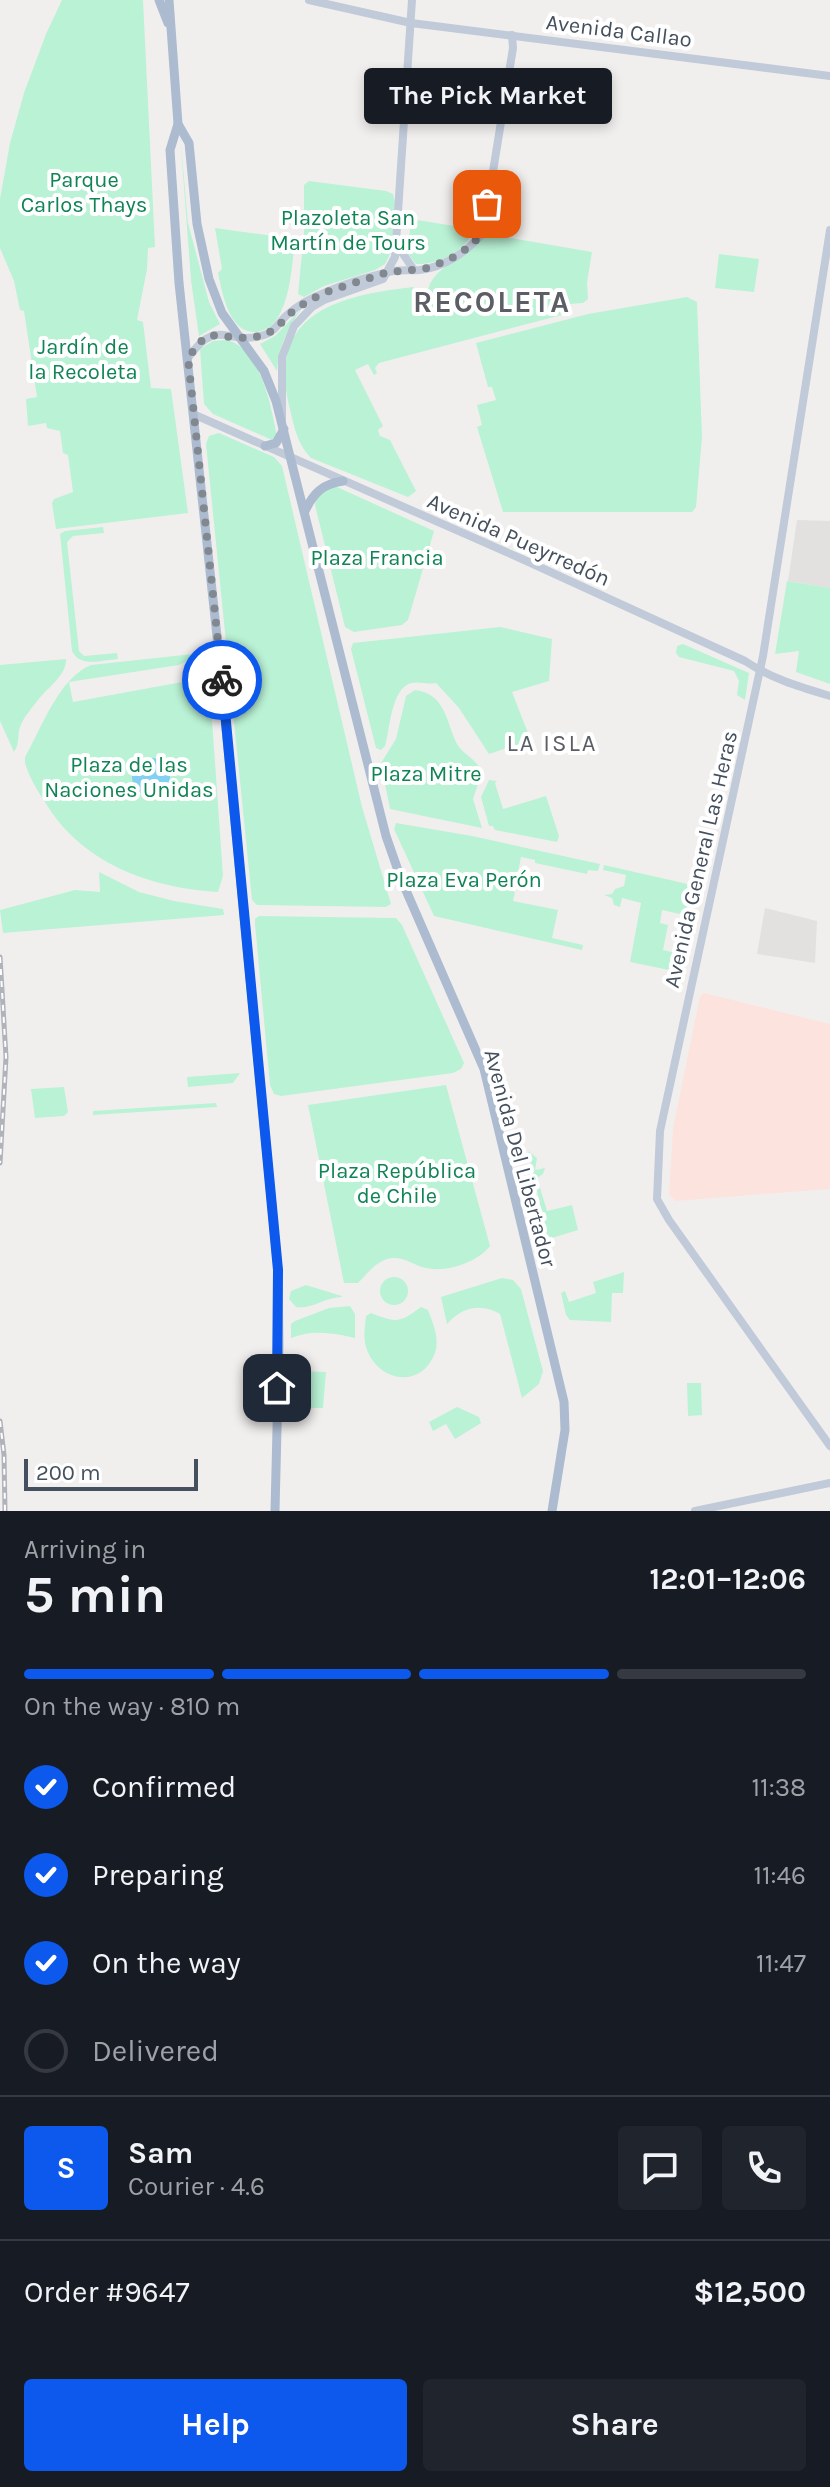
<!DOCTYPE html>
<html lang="en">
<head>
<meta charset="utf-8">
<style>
	body { margin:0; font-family:Karla,sans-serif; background:#20242c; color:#f1f3f6; height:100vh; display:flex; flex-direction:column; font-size:30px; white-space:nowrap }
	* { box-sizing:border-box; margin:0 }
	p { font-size:26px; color:#9ea1a6 }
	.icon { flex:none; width:44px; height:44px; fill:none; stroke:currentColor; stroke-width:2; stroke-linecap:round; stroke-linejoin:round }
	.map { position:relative; height:1511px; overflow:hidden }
	.panel { display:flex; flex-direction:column; background:#171b24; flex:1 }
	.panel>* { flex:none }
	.scale { position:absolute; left:24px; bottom:20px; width:174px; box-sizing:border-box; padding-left:8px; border:4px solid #45505e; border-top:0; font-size:22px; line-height:28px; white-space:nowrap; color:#45505e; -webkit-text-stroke:6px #fff; paint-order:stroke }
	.pin { position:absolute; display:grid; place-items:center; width:68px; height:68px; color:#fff; margin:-34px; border-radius:16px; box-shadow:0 4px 12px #0006 }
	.courier { position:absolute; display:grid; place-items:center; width:80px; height:80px; margin:-40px; border:6px solid #0d59ed; border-radius:50%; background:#fff; color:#222; box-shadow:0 2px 10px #0007 }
	.bubble { position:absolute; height:56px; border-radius:8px; background:#171b24; box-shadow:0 4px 12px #0003; font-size:26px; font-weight:700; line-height:56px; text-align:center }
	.head em { font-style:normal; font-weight:700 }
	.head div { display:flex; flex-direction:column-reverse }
	.head { display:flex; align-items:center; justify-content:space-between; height:136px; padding:0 24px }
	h1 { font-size:52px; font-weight:700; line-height:60px }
	.bar { display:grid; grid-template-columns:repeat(4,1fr); gap:12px 8px; align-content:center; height:96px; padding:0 24px }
	.bar i { height:10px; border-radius:6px; background:#363941 }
	.bar .on { background:#0d59ed }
	.bar p { grid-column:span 4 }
	.line { display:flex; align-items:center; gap:20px; padding:0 24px; border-top:2px solid #363941 }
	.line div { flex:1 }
	.round { display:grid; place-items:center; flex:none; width:84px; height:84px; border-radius:8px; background:#20242c }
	ol { padding:0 24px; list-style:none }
	li { display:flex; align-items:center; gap:24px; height:88px }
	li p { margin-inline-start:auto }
	li .icon { padding:8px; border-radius:50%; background:#0d59ed; color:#fff; stroke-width:4 }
	li:last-child { color:#9ea1a6 }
	li i { width:44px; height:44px; border:4px solid #363941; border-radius:50% }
	.action { display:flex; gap:16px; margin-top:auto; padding:16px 24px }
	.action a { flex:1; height:92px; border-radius:8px; background:#0d59ed; color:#fff; font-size:32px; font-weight:700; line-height:92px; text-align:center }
	.action a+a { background:#20242c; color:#f1f3f6 }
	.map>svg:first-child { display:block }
	.education { fill:#e3e0e0 }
	.medical { fill:#fde3dd }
	.green { fill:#baf2d5 }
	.water { fill:#84d0f2 }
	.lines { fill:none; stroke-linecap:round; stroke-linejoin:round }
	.secondary { stroke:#c0cad9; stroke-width:8 }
	.primary { stroke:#acbbd0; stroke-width:9 }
	.rail-casing { stroke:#b0b3ba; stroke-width:5 }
	.rail { stroke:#fff; stroke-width:2; stroke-dasharray:6; stroke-linecap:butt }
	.done { stroke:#818890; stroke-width:8; stroke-dasharray:0 14.4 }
	.route { stroke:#0d59ed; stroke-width:10 }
	.labels { text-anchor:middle; stroke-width:8; stroke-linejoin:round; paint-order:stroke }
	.street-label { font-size:22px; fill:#45505e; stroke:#fff }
	.park-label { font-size:22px; fill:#118456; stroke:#fff }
	.neighbourhood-label { font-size:24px; letter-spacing:2px; fill:#5b5e64; stroke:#fff }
	.district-label { font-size:30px; font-weight:bold; letter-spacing:2px; fill:#5b5e64; stroke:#fff }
</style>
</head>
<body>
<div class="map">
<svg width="830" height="1511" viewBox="0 0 830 1511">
	<rect width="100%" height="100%" fill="#f1efee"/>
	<g class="education">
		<polygon points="797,520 830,521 830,588 788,581"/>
		<polygon points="765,908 817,921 815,963 757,954"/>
	</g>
	<polygon class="medical" points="704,993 830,1024 830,1189 675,1201 669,1194 673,1128 700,996"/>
	<g class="green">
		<polygon points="62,0 143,0 155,247 148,248 147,269 137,320 143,322 151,388 171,389 188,513 56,529 52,503 54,499 73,492 68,455 63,453 60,431 47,428 46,423 28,426 26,399 37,397 24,311 20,310 14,281 0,248 0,199 10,143 24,93 46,34"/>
		<polygon points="180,134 188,223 209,302 220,324 199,336 191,280"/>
		<polygon points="309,181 386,191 393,194 395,203 391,252 385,264 375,270 324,286 304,297 298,294 304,233 304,185"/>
		<path d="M411,219l62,10c-5,22 -36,36 -57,35l-8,-10z"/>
		<path d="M215,228l80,11c-3,25 -4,58 -18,80 -4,7 -12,12 -21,13 -27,2 -34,-40 -38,-59l4,-4z"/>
		<path d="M487,234l105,18 -5,31 1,16 -5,4 -13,1 2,7 -3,2 -190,50 -4,5 2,5 -3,2 -6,-11 -13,6 28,56 -5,4 2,6 10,4 26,51 -8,6 -97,-39c-15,-15 -18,-37 -23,-57 -19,-90 55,-106 125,-114l5,3 3,7 7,-5c2,-25 44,-38 59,-58z"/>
		<polygon points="719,254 759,259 754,292 715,288"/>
		<polygon points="687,297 697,302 702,437 696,507 692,512 503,512 477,427 482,425 477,405 496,400 492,387 488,387 476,343 588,314"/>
		<path d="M302,308c-15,21 -23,37 -25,63l-17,-27 15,-8z"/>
		<path d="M226,340c35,7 45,67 51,96l-5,4 -59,-26 -9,-10 -4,-55 13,-8z"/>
		<polygon points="219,433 274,457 282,466 362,807 391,904 386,907 257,905 252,900 206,444 209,436"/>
		<polygon points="331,487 337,487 434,531 408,620 402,625 354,632 345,627 315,505 317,496"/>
		<path d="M103,527l1,6 -31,3 -6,6 12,109 5,5 33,-3 1,6c-16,1 -38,9 -46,-8l-12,-117 5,-3z"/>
		<polygon points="787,581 830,588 830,684 796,672 799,651 775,654"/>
		<path d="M500,627l52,12 -3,42 -37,11 16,41v8l-39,13 -30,-46 -23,-25c-8,2 -16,-2 -25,0 -20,6 -21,46 -26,63l-4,4 -5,-2 -25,-99 2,-6z"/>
		<polygon points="683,644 749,673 745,700 737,695 739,681 734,671 679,657 676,653 677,646"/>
		<path d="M193,654l-3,6 -11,5 -110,17 4,20 120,-22 11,-9 5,6 14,199 -5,16c-68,-4 -137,-29 -173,-90 -8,-12 -16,-25 -20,-39v-6c17,-30 34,-79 66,-92z"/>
		<path d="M66,659c1,16 -19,29 -28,41 -6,8 -15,18 -18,27 -3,10 0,16 -6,25l-14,-31v-56z"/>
		<path d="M415,690c31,4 31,32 42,54 6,10 17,14 23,24l-1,13 -6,18 9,29 -92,-19 -9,-46 15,-24 10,-43z"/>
		<polygon points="489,780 497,781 495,783 503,809 546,796 559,836 557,842 495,830 493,826 489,826 481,797"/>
		<polygon points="396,823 472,836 600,864 598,871 588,870 587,874 535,863 535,860 521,857 517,878 511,878 508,889 515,892 513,901 558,910 552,938 583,945 582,950 434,916 394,829"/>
		<polygon points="604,865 692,885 691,891 696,893 694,902 696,903 695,906 688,905 687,910 694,912 693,917 662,910 660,923 668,925 663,950 684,955 681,970 675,969 674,971 630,962 641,903 622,898 620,907 614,905 612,898 604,895 612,894 615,889 624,886 626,875 603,870"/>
		<polygon points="99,872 139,892 174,901 223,909 224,915 3,933 0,910 75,890 100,892"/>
		<polygon points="259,916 396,918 402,925 464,1063 461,1069 453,1073 281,1096 274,1094 270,1085 255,924 255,919"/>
		<polygon points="240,1073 233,1083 188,1087 187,1077"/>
		<path d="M446,1085l44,161c-13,17 -46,28 -68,21 -12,-4 -21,-12 -35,-8 -12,4 -21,16 -29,24h-14l-36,-178z"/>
		<polygon points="64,1087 68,1112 64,1116 35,1118 31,1089"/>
		<polygon points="216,1103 217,1107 93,1115 93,1111"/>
		<polygon points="528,1151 537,1158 535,1170 545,1168 543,1174 537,1178 547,1211 572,1205 578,1230 552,1238 547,1235"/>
		<polygon points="624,1272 623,1293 612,1293 611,1322 570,1320 566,1315 561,1293 565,1291 569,1302 596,1293 593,1282"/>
		<circle cx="394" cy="1291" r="14"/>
		<path d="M502,1278l11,2 8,9 22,82 -4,13 -17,14 -22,-84c-19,-11 -38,-7 -53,10l-6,-27z"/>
		<path d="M306,1285l36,11v1c-17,0 -31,13 -46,10l-7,-8 2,-8z"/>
		<path d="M350,1306l5,8v24c-21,-5 -43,-9 -64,0v-14l4,-3 34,-13z"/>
		<path d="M421,1307l7,3c5,13 12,29 7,43 -14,37 -58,29 -69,-6 -3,-10 -1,-21 0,-31l5,-3c25,10 29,10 50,-6z"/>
		<polygon points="293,1371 326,1372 323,1408 293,1408"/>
		<polygon points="687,1383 701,1383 702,1415 688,1416"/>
		<polygon points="457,1407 479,1417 481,1423 455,1439 446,1424 433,1431 429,1422"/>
	</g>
	<circle class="water" cx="151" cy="777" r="19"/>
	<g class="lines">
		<g class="secondary">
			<polyline points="309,0 411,23 830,76"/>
			<polyline points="830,230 763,656 660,1131 657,1199 669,1220 830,1446"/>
			<polyline points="399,248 414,270"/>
			<path d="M188,358c30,-43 39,-11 76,-23 11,-3 15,-13 23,-20 10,-9 24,-17 37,-22 20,-9 44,-16 65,-21 10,-3 20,-1 31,-2 24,-3 47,-18 63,-37l30,-185 -1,-13"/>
			<path d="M193,414l329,145 223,102c27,18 55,26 85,35"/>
			<polyline points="282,419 282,357 294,326 312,307 324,300 383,279 395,257 412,0"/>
			<polyline points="695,1511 830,1483"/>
		</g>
		<g class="primary">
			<polyline points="159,0 168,23"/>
			<polyline points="169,0 178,124 189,143 197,224 209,279 222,313 264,371 276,401 386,836 401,879 484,1069 564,1402 565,1430 552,1511"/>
			<polyline points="178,124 170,150 179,283 219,655 278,1270 279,1347 275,1511"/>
			<polyline points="265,446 276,443 284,429"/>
			<path d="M305,511c9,-19 18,-27 38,-30"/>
		</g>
		<defs>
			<g id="rail">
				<polyline points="0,957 6,1057 0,1163"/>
				<polyline points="0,1421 4,1455 5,1511"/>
			</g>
		</defs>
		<use href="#rail" class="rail-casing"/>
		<use href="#rail" class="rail"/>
	</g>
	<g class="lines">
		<polyline class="done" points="222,680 188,358 200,342 210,335 241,338 263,336 275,329 295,309 323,293 388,272 424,269 449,260 469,247 483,233 487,204"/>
		<polyline class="route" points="222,680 278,1270 277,1388"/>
	</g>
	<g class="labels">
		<g class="street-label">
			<text transform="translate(619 30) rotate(7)" y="8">Avenida Callao</text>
			<text transform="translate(519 539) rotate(24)" y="8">Avenida Pueyrredón</text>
			<text transform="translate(700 859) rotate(-77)" y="8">Avenida General Las Heras</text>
			<text transform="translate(521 1158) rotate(75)" y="8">Avenida Del Libertador</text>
		</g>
		<g class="park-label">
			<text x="84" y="187">Parque<tspan x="84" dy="25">Carlos Thays</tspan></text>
			<text x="348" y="225">Plazoleta San<tspan x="348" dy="25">Martín de Tours</tspan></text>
			<text x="83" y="354">Jardín de<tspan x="83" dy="25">la Recoleta</tspan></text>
			<text x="377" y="565">Plaza Francia</text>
			<text x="129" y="772">Plaza de las<tspan x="129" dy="25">Naciones Unidas</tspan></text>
			<text x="426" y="781">Plaza Mitre</text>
			<text x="464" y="887">Plaza Eva Perón</text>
			<text x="397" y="1178">Plaza República<tspan x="397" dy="25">de Chile</tspan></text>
		</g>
		<g class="neighbourhood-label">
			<text x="552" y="751">LA ISLA</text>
		</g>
		<g class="district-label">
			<text x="492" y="312">RECOLETA</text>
		</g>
	</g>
</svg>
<div class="scale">200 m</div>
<div class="pin" style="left:487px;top:204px;background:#ea580c"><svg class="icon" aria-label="bag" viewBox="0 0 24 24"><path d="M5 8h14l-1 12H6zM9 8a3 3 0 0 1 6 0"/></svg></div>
<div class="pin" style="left:277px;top:1388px;background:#1f2937"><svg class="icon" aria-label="home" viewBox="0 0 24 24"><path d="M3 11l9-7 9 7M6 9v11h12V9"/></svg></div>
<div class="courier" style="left:222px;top:680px"><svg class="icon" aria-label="bike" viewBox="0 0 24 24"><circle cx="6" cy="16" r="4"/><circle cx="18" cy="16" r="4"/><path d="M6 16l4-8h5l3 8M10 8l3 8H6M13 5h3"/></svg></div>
<div class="bubble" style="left:364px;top:68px;width:248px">The Pick Market</div>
</div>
<section class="panel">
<div class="head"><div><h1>5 min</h1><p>Arriving in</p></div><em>12:01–12:06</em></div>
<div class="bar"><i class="on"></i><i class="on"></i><i class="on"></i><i></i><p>On the way · 810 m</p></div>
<ol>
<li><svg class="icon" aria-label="check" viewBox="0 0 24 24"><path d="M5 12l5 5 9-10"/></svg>Confirmed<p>11:38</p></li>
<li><svg class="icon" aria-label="check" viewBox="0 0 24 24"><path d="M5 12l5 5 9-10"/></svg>Preparing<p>11:46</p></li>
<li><svg class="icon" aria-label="check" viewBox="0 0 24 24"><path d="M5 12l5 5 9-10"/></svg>On the way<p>11:47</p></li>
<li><i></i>Delivered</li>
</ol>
<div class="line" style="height:144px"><b class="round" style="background:#0d59ed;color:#fff">S</b><div><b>Sam</b><p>Courier · 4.6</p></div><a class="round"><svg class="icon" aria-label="chat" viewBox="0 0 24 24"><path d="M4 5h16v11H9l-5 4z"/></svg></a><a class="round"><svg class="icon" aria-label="phone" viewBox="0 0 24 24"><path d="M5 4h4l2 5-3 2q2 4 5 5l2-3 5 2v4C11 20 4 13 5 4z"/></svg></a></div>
<div class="line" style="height:104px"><div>Order #9647</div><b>$12,500</b></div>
<div class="action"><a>Help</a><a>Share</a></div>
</section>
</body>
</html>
